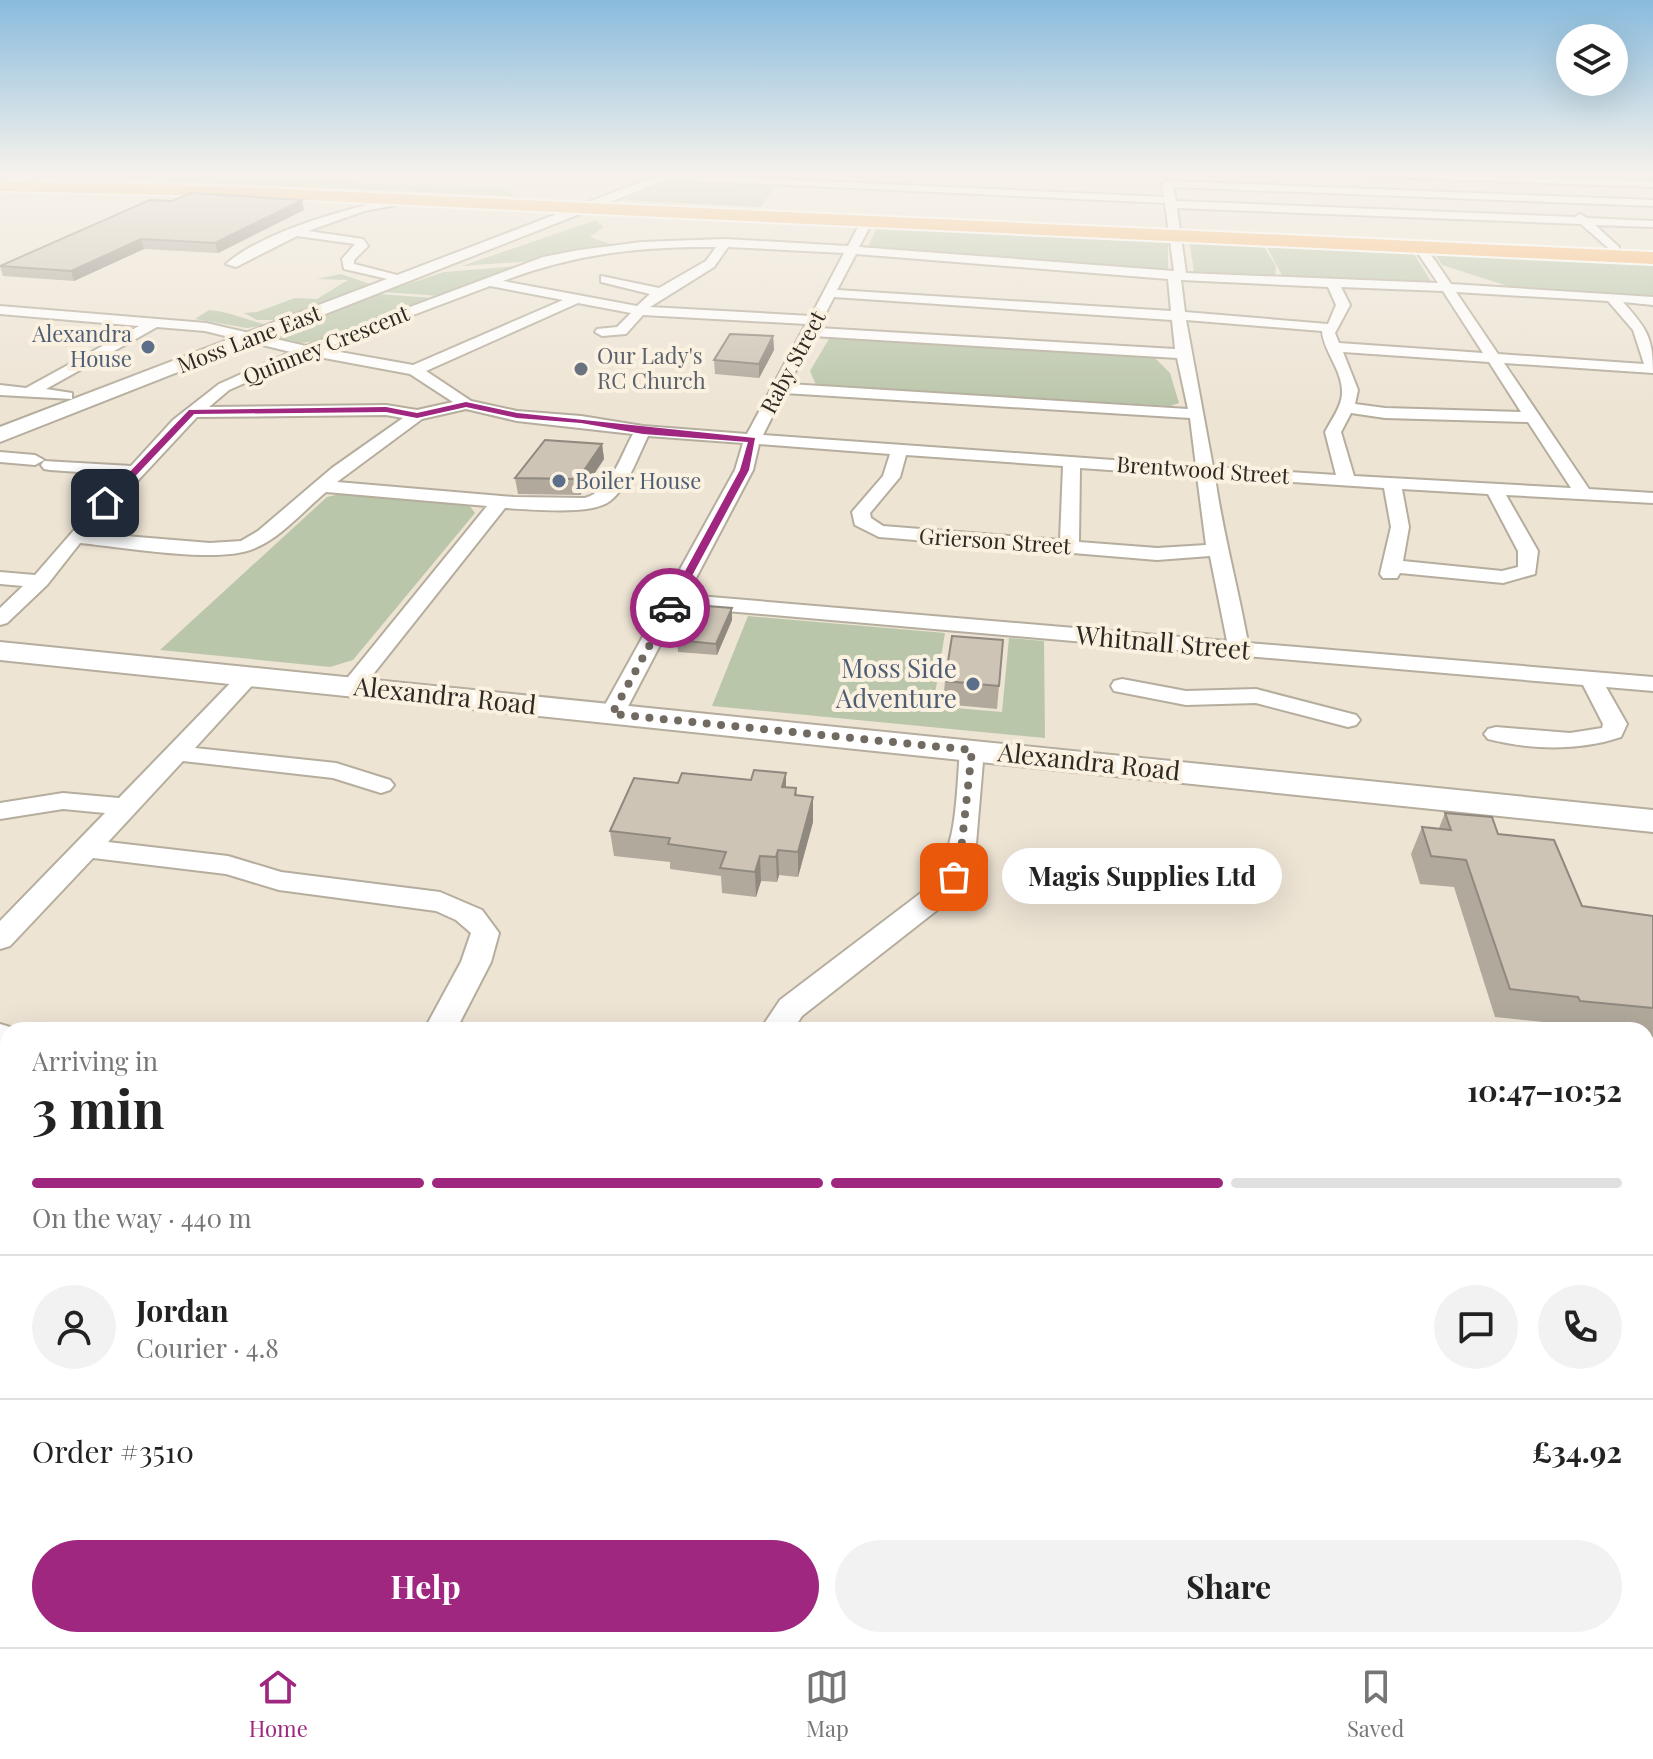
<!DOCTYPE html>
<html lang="en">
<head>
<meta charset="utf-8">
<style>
	body { margin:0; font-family:"Playfair Display",serif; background:#f2f2f2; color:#222; height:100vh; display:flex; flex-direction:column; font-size:30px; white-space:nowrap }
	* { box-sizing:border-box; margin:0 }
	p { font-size:26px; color:#767676 }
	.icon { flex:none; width:44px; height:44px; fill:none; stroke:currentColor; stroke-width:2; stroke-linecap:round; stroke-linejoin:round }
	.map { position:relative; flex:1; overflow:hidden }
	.sheet { position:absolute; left:0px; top:1022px; width:1654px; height:626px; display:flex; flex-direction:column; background:#fff; border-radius:24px 24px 0 0; box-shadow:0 8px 32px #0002 }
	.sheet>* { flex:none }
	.buttons { position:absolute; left:1556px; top:24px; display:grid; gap:16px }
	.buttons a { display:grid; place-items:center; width:72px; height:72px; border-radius:50%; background:#fff; box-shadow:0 8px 32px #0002; font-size:40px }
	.pin { position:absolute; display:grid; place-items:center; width:68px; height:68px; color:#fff; margin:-34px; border-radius:16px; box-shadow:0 4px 12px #0006 }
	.courier { position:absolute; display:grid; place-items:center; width:80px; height:80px; margin:-40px; border:6px solid #9f277f; border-radius:50%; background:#fff; color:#222; box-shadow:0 2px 10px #0007 }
	.bubble { position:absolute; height:56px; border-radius:28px; background:#fff; box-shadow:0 8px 32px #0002; font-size:26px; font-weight:700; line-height:56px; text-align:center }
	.headline em { font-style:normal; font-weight:700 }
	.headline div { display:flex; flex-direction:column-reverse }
	.headline { display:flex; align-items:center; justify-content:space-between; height:136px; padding:0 32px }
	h1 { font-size:52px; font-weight:700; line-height:60px }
	.bar { display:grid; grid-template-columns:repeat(4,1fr); gap:12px 8px; align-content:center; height:96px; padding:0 32px }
	.bar i { height:10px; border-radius:6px; background:#e0e0e0 }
	.bar .current { background:#9f277f }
	.bar p { grid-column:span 4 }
	.line { display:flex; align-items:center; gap:20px; padding:0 32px; border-top:2px solid #e0e0e0 }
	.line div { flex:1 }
	.round { display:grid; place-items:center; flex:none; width:84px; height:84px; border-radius:42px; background:#f2f2f2 }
	.button { display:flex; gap:16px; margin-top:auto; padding:16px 32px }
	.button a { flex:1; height:92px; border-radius:48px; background:#9f277f; color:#fff; font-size:32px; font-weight:700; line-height:92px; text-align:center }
	.button a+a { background:#f2f2f2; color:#222 }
	.tabs { display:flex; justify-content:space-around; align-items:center; height:112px; border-top:2px solid #e0e0e0; background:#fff; font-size:22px; color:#767676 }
	.tabs a { display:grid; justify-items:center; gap:4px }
	.tabs .current { color:#9f277f }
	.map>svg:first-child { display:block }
	.green { fill:#bac6aa }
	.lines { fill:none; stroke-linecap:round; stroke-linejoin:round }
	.minor-casing { stroke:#b5ad9d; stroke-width:4 }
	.tertiary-casing { stroke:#b5ad9d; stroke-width:4 }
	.secondary-casing { stroke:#b5ad9d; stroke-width:4 }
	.trunk-casing { stroke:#fff; stroke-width:4 }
	.minor { fill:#fff; fill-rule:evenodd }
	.tertiary { fill:#fff; fill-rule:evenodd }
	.secondary { fill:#fff; fill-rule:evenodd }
	.trunk { fill:#f8ba77; fill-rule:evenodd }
	.wall { fill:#b0a99c }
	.shaded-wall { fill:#90897f }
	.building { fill:#cdc4b5; stroke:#90897f; stroke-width:2 }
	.route { fill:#9f277f }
	.done { stroke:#706a61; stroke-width:8; stroke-dasharray:0 14.4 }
	.service-dot { fill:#5c6f8a; stroke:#faf1e1; stroke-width:3 }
	.worship-dot { fill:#6b7280; stroke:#faf1e1; stroke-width:3 }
	.labels { text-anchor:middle; stroke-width:8; stroke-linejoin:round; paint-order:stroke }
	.far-service-label { font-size:22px; fill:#4e5e75; stroke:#faf1e1; text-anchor:end }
	.far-street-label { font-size:22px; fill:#2d2923; stroke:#faf1e1 }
	.far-worship-label { font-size:22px; fill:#5b616d; stroke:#faf1e1; text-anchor:start }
	.street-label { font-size:26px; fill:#2d2923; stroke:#faf1e1 }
	.service-label { font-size:26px; fill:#4e5e75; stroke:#faf1e1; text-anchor:end }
</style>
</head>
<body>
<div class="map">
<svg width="1653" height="1647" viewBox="0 0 1653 1647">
	<rect width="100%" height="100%" fill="#ede4d4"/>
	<g class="green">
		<polygon points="81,173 169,179 138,175 501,188 516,196 145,180"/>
		<polygon points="1532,173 1653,176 1653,183 1537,178"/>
		<polygon points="670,181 775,186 761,207 623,200"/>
		<polygon points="596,220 604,227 590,237 611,244 532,261 462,266"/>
		<polygon points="882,228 1161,241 1168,243 1168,269 1162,271 868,247 876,229"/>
		<polygon points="1199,242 1264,247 1276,266 1275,277 1194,272 1190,244"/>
		<polygon points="1267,247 1408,252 1414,254 1432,283 1424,285 1421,281 1414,281 1416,286 1283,277"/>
		<polygon points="1435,254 1653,263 1653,297 1523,291 1442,265"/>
		<polygon points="518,266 440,296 384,292 444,272"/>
		<polygon points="341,274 370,284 279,320 257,320 244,313 257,312 295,298 317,299 348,280 317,279"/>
		<polygon points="378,294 434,298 320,341 300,343 279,339 278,335 283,332"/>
		<path d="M209,310c22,2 38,10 59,15l-21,3 -52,-9z"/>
		<polygon points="830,337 1152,355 1170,373 1179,403 1170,406 816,385 810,371"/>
		<polygon points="340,494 469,505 475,513 353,660 330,667 160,650 327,497"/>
		<polygon points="748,616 945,633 933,706 1002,712 1009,638 1044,641 1045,738 712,706"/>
	</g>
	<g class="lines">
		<defs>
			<g id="minor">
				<polygon points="1348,173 1653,181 1653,187 1353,176"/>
				<path d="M664,174l500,23 -2,-13 5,-3 486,19v6l-480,-19 3,14 399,16 5,-3 7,4 66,3v6l-58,-2 24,22v6l-4,1 -34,-30 -404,-16 9,65 252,10 -23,-34 6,-4 4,1 26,38 202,13v8l-30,-3c24,27 30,35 30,71l-149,-10 85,126 64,4v10l-147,-8 32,56 -3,23 -32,9 -103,-10 -3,5h-14l-3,-4 11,-47 -7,-39 -169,-11c8,57 23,110 33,166l405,34v14l-47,-4 21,37 -6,13c-42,14 -90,13 -133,2l-4,-5 4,-5 8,-2 74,6 32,-5 1,-4 -20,-39 -903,-78 -56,107 -4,5h-16l-4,-5 135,-244 8,-27 -95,-7c-10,20 -20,51 -38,65 -19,15 -80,8 -105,7l-146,184h-16l-3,-5 147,-181 -161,-14c-23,19 -45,46 -73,57 -35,15 -132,-2 -173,-6l-33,42 -40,38 -7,2v-17l23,-22 -23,-2v-12l35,3 87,-100 -72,-5 -6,-1 -3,-4 3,-4 87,5 42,-46 46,-36 72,-32 -86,-21 -48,-4 -111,62 26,4v6l-72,-4v-10l26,3 113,-62 -139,-12v-8l206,17 100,23 237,-89 36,-7 63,-8 83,-3 123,7 12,-23 6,-3 6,3 -13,24 315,24 -9,-68 -505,-24v-4zM716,247l-10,14 -47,27 -58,-12v6l49,12 -13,12 -134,-25c71,-27 137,-35 213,-34zM728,247l116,6 -33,63 -161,-9 64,-40zM856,254l312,25 3,32 -334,-21zM1181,280l147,7 8,18 -8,19 -143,-12zM490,286l73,14 -150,65 -90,-16zM1341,287l102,4 40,62 -144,-10 -4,-10 15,-28zM1456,292l152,9 25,29 11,34 -146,-10zM834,297l338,23 3,29 -357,-21zM578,303l53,10 -14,14 -20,2 -2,3 7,4 24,-2 17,-19 163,9 -59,110 -104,-8 -62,-10 -64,-5 -46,-10 -45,-30zM1186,320l136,11c1,19 20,39 20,60 1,14 -11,29 -17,41l11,43 -123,-8zM813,336l364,22 11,51 -399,-25zM1343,352l146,10 32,50 -136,-4 -30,-4 3,-14zM308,355l102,19 43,28 -36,8 -31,-5 -177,2 20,-17zM784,393l406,25 6,48 -433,-31zM466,409l51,12 116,13c-12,21 -22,57 -48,64l-71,-1 -177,-15 85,-63zM1351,413l34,5 143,4 43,66 -217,-12 -13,-44zM386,415l17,3 -71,50 -74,63 -17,10 -31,2 -121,-10 108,-116zM759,444l131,10 -7,22 -31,36 3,13 24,12 278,23 53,-4 17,85 -540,-46 66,-125zM906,455l157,11 -3,74 -177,-14 -12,-8 -1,-5 30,-36zM1080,468l117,8 9,69 -49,3 -78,-6zM1402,489l86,5 30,57v16l-16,4 -99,-10 6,-34z"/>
				<path d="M408,197l4,1v4l-48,9 -56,20 55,8 5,7 -14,14v4l51,13v6l-61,-14 -2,-10 13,-15 -58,-8 -61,31 -10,-3c37,-33 133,-60 182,-67z"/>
				<polygon points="0,452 35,455 44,460 35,465 0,462"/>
				<polygon points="249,670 260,677 195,748 336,763 390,780 394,785 390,790 381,793 333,778 183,761 108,842 228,856 281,872 440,892 482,910 499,933 491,962 456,1030 424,1030 461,962 471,933 456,920 436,911 279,890 226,874 93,858 10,946 0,949 0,921 105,813 63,809 0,819 0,803 63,793 119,798 241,672"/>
				<polygon points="1122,679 1186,691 1256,689 1356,715 1360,720 1356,725 1348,727 1256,703 1186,705 1114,691 1111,686 1114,681"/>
				<path d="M972,743l9,2 3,5 -8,94 -16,41 -10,15 -148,116 -9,14h-33l20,-30 150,-114c28,-39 26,-90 30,-136l3,-5z"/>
				<polygon points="0,1024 20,1030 8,1030 8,1049 0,1048"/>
				<polygon points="1646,1079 1653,1081 1653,1107 1646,1105"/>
				<polygon points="0,1531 8,1533 8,1577 0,1575"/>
				<polygon points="92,1640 139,1640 136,1647 89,1647"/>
				<polygon points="548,1640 594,1640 591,1647 545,1647"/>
			</g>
			<g id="tertiary">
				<polygon points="25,173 45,173 0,189 0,181"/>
				<polygon points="0,642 1653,810 1653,832 0,660"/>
			</g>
			<polygon id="secondary" points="664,173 684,173 0,442 0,427"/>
			<polygon id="trunk" points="0,181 221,186 1653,252 1653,264 221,196 0,191"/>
		</defs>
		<use href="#minor" class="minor-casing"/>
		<use href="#tertiary" class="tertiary-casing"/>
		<use href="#secondary" class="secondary-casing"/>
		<use href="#trunk" class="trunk-casing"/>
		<use href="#minor" class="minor"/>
		<use href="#tertiary" class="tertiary"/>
		<use href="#secondary" class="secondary"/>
		<use href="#trunk" class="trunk"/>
	</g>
	<g class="wall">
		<polygon points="150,200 304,210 218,253 144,249 74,281 3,276 0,266"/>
		<polygon points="773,336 774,350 759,378 715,374 714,360"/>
		<polygon points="602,444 604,459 580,495 518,494 515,478"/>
		<polygon points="732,620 717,655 678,652 677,640"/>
		<polygon points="1003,640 997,709 943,704 945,681"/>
		<polygon points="786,773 786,787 796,788 797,795 813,797 813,822 798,877 779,875 777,882 761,881 756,897 722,893 721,876 670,869 670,862 614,856 610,831 678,783 751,780"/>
		<polygon points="1445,813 1498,834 1582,906 1653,916 1653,1037 1646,1036 1646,1030 1582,1030 1564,1028 1563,1024 1495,1017 1454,887 1420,884 1411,854 1422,827 1439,828"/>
	</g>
	<g class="shaded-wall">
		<polygon points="302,200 304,210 218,253 215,243"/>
		<polygon points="141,239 144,249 74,281 71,271"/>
		<polygon points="773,336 774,350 759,378 759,364"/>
		<polygon points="602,444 604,459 580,495 578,479"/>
		<polygon points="732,608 732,620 717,655 716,644"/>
		<polygon points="786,773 786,798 782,787"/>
		<polygon points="813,797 813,822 798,877 798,852"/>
		<polygon points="778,850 779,875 777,882 776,857"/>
		<polygon points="760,856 761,881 756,897 755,872"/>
	</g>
	<g class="building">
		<polygon points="191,193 302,200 215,243 141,239 71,271 0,266 150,200 172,201"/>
		<polygon points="730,334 773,336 759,364 714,360"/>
		<polygon points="545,440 602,444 578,479 515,478"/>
		<polygon points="694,605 732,608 716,644 677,640"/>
		<polygon points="952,636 1003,640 999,686 945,681"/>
		<polygon points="754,770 786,773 782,787 796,788 795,795 813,797 798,852 778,850 776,857 760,856 755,872 720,868 726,852 668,844 670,838 610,831 634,778 678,783 682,773 751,780"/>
		<polygon points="1445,813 1492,817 1498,834 1554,840 1582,906 1653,916 1653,1008 1580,1001 1578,997 1510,989 1466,860 1431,856 1422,827 1451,830"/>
	</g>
	<linearGradient id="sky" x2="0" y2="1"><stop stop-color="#89bbdd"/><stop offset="0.43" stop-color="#f7f3ec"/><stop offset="1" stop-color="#f7f3ec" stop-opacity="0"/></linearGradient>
	<rect width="1653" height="404" fill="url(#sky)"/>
	<polygon class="route" points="466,402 517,413 755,438 749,470 673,611 665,608 740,470 748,442 643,434 581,423 517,418 466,407 417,418 386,412 194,414 108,505 100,503 189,410 386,407 417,413"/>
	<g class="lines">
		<polyline class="done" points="670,608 612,714 972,750 960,860 954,877"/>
	</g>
	<g class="service-dot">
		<circle cx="148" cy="347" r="8"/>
		<circle cx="559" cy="481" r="8"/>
		<circle cx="973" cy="684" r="8"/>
	</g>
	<circle class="worship-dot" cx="581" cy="369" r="8"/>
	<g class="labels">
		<g class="far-service-label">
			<text x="132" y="342">Alexandra<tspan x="132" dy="25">House</tspan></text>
			<text x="575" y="489" text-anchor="start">Boiler House</text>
		</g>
		<g class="far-street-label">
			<text transform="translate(249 339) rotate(-21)" y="8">Moss Lane East</text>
			<text transform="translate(326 345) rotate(-22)" y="8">Quinney Crescent</text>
			<text transform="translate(793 362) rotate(-62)" y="8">Raby Street</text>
			<text transform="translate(1203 470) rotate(4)" y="8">Brentwood Street</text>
			<text transform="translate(995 541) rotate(4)" y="8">Grierson Street</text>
		</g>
		<g class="far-worship-label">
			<text x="597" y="364">Our Lady's<tspan x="597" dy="25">RC Church</tspan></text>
		</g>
		<g class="street-label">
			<text transform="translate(1163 643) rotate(5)" y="9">Whitnall Street</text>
			<text transform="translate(445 696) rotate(6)" y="9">Alexandra Road</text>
			<text transform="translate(1089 762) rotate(6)" y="9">Alexandra Road</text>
		</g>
		<g class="service-label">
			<text x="957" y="678">Moss Side<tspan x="957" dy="30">Adventure</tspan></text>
		</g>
	</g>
</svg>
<div class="buttons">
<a><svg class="icon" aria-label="layers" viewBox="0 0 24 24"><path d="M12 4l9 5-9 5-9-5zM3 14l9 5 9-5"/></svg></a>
</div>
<div class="pin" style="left:954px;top:877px;background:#ea580c"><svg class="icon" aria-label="bag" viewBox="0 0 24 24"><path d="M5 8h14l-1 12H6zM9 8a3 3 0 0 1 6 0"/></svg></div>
<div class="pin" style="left:105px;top:503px;background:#1f2937"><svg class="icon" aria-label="home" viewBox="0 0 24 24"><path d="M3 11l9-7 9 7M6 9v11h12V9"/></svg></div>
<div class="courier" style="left:670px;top:608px"><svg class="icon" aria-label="car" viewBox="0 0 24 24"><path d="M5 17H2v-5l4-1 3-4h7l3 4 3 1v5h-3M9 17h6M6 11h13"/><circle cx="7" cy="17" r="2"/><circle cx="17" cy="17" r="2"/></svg></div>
<div class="bubble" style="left:1002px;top:848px;width:280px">Magis Supplies Ltd</div>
<section class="sheet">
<div class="headline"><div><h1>3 min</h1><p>Arriving in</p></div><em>10:47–10:52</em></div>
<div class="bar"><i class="current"></i><i class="current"></i><i class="current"></i><i></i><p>On the way · 440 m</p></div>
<div class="line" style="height:144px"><a class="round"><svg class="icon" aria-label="person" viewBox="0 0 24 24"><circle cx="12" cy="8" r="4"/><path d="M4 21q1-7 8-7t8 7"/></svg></a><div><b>Jordan</b><p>Courier · 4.8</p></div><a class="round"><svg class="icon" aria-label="chat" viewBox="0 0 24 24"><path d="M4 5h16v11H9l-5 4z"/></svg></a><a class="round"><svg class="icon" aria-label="phone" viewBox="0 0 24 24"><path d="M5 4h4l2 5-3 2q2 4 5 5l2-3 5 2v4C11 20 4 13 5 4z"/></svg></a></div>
<div class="line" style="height:104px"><div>Order #3510</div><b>£34.92</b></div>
<div class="button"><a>Help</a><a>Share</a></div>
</section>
</div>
<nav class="tabs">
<a class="current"><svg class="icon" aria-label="home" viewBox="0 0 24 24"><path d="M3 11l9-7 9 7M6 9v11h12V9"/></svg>Home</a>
<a><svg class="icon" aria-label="map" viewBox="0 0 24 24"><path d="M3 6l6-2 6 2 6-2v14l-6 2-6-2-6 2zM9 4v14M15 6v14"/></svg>Map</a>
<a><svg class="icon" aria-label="saved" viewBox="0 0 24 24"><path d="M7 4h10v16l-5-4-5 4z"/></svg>Saved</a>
</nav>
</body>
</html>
